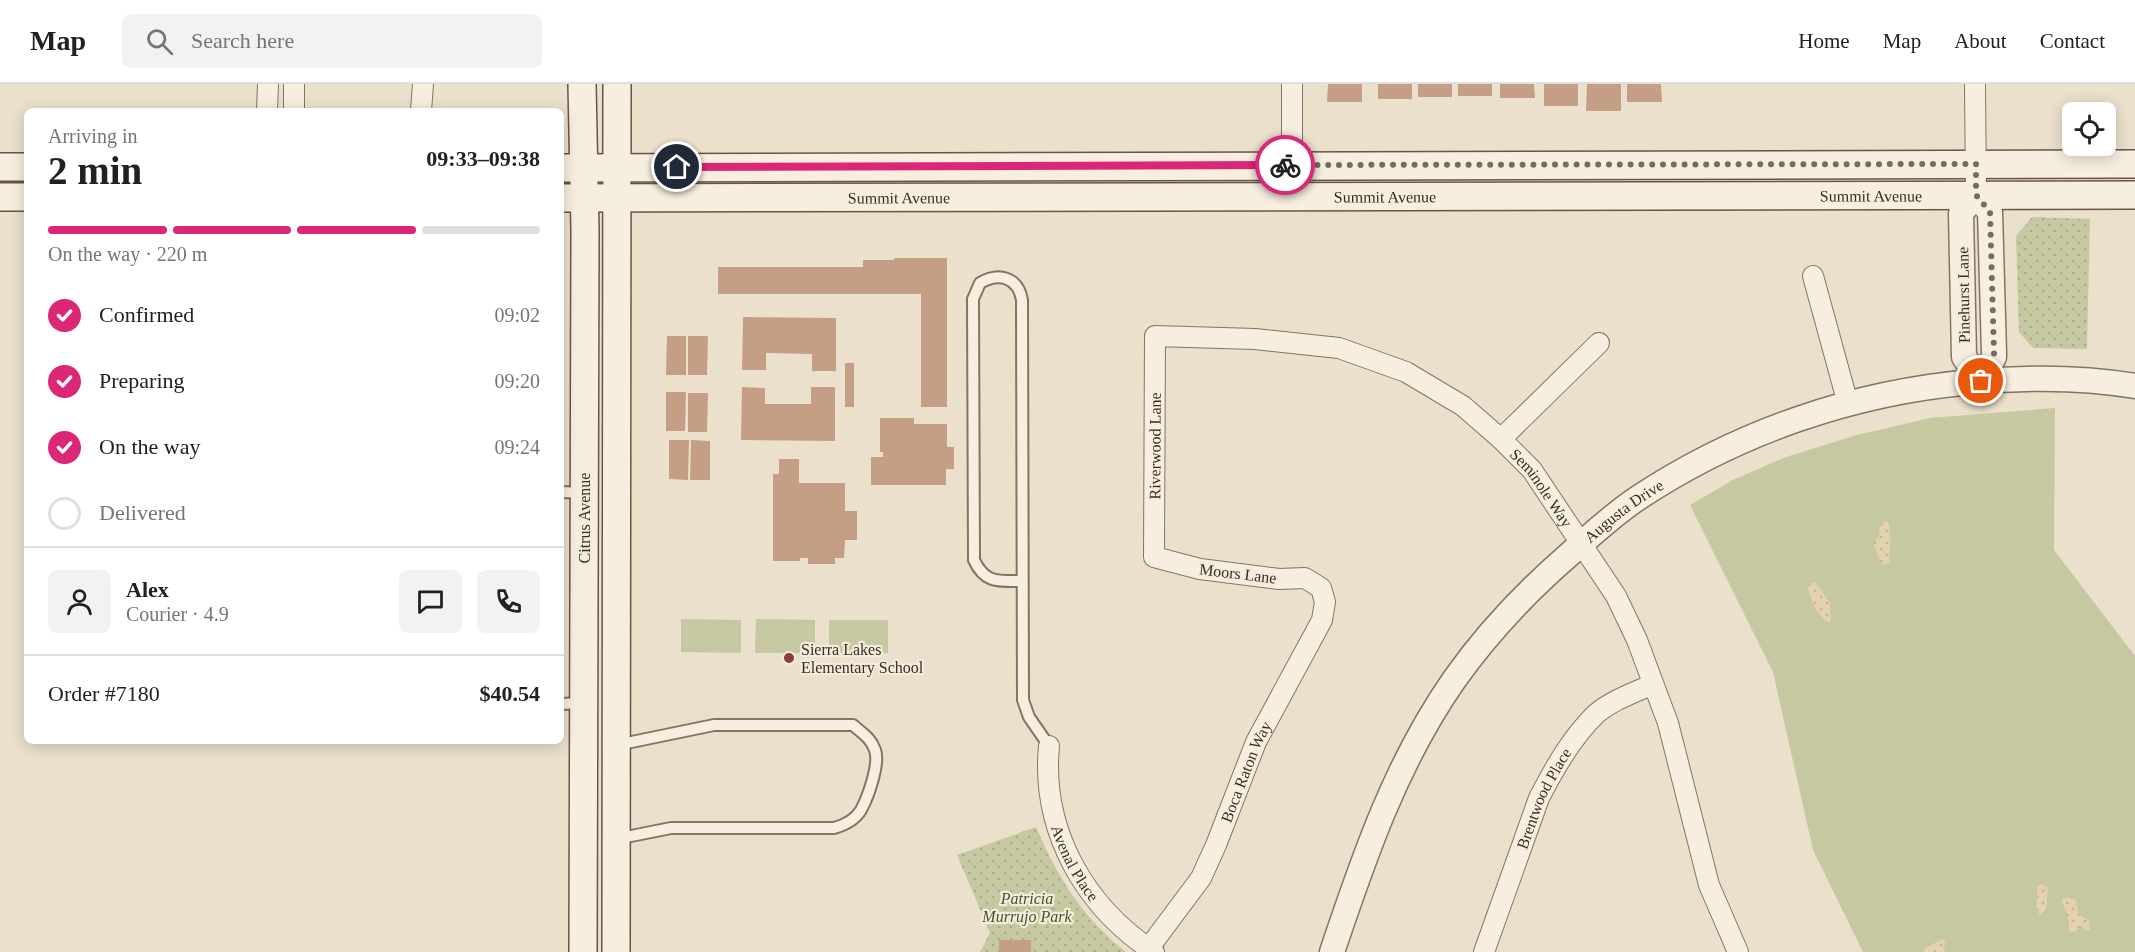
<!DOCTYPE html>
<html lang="en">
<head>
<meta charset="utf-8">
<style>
	body { margin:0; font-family:Georgia,serif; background:#f2f2f2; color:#202124; height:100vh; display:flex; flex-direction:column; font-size:22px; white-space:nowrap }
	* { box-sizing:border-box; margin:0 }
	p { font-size:20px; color:#757577 }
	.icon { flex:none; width:33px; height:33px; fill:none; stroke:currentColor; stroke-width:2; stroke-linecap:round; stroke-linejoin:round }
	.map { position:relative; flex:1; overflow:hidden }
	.drawer { position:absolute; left:24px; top:24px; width:540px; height:636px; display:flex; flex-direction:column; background:#fff; border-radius:9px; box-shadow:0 3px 15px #0003 }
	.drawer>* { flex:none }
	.fabs { position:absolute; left:2062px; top:18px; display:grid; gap:12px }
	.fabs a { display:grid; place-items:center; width:54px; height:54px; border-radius:9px; background:#fff; box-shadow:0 3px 15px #0003; font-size:30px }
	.pin { position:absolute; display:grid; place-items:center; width:51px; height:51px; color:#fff; margin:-26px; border:3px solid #fff; border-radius:50%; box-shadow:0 2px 6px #0007 }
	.courier { position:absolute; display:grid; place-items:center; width:60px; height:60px; margin:-30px; border:4px solid #db2777; border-radius:50%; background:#fff; color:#222; box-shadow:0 2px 8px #0007 }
	.overview em { font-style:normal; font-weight:700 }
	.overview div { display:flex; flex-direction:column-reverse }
	.overview { display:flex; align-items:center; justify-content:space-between; height:102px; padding:0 24px }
	h1 { font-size:39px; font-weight:700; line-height:45px }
	.bar { display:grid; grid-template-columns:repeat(4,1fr); gap:9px 6px; align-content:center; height:72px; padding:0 24px }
	.bar i { height:8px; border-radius:4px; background:#e0e0e0 }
	.bar .selected { background:#db2777 }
	.bar p { grid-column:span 4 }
	.line { display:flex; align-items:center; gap:15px; padding:0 24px; border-top:2px solid #e0e0e0 }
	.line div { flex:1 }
	.round { display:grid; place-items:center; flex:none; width:63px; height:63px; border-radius:9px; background:#f2f2f2 }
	ol { padding:0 24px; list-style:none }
	li { display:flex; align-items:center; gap:18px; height:66px }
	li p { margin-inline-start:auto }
	li .icon { padding:6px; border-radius:50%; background:#db2777; color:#fff; stroke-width:4 }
	li:last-child { color:#757577 }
	li i { width:33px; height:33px; border:3px solid #e0e0e0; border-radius:50% }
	header { display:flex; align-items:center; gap:36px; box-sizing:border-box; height:84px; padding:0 30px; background:#fff; border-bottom:2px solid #e0e0e0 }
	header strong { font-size:28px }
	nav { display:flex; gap:33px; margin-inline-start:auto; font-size:21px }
	.search { width:420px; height:54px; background:#f2f2f2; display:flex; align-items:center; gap:15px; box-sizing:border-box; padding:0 21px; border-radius:9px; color:#757577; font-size:22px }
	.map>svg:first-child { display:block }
	.green { fill:#c5c8a1 }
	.sand { fill:url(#sand-dots) }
	.park { fill:url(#park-dots) }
	.building { fill:#c59e86 }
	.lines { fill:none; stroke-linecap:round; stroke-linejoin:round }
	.service-casing { stroke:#867462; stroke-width:14 }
	.minor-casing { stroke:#867462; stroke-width:22 }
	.tertiary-casing { stroke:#867462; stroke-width:27 }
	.secondary-casing { stroke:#685545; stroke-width:30 }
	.service { stroke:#f6eedf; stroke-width:10 }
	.minor { stroke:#f6eedf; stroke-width:20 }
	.tertiary { stroke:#f6eedf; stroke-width:24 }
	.secondary { stroke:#f6eedf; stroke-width:27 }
	.done { stroke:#776c5e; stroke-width:6; stroke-dasharray:0 10.8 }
	.route { stroke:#db2777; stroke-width:8 }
	.poi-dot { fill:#8f383d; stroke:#f3ebdb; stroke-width:2 }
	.labels { text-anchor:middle; stroke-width:4.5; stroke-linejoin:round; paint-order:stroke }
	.street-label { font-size:16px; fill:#392d23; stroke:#f3ebdb }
	.poi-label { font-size:16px; fill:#392d23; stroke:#f3ebdb; text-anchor:start }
	.park-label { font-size:16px; font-style:italic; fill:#4b532c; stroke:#f3ebdb }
</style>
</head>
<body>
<header>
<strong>Map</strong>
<div class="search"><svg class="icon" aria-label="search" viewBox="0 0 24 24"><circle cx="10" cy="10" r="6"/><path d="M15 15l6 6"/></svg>Search here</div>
<nav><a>Home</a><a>Map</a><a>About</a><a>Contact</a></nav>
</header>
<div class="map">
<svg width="2135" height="868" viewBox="0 0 2135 868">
	<defs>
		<pattern id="sand-dots" width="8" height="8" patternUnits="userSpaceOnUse" patternTransform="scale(1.5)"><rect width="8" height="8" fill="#e3d2ad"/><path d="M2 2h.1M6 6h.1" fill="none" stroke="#c4b595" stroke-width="1.8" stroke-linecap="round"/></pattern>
		<pattern id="park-dots" width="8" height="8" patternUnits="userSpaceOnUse" patternTransform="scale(1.5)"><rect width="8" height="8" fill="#c5c8a1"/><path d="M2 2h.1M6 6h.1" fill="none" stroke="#aaac8a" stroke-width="1.8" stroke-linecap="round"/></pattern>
	</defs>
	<rect width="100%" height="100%" fill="#ebe0cc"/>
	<g class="green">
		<polygon points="2055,324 2054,466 2135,572 2135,868 1863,868 1813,766 1773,588 1690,421 1733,396 1786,373 1857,351 1930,334"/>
		<polygon points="681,535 741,536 741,569 681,568"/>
		<polygon points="756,535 815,536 815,569 755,569"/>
		<rect x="829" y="536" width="59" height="33"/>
	</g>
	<g class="sand">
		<path d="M1885,438h3c4,13 2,27 1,41l-6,2c-4,-5 -6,-15 -10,-21l6,-8 1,-9z"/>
		<polygon points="1813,498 1816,499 1830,519 1831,538 1826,537 1815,525 1807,502"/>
		<polygon points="2037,800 2044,801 2048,804 2046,825 2040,831 2037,826"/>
		<polygon points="2067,813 2076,816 2078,829 2089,837 2090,845 2088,847 2080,842 2074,849 2069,847 2069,837 2062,817 2063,814"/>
		<polygon points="1943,855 1945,858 1944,868 1924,868 1925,864"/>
	</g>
	<g class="park">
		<polygon points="2032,133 2090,135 2087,265 2033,264 2019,248 2016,152"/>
		<path d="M1036,743c22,51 46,90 90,125h-146l10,-19 -33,-78z"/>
	</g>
	<g class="building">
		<polygon points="1328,0 1362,0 1362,18 1327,18"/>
		<rect x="1378" y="0" width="34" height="15"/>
		<rect x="1418" y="0" width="34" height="13"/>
		<rect x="1458" y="0" width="34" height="12"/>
		<polygon points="1500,0 1534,0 1535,14 1500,14"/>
		<rect x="1544" y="0" width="34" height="22"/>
		<polygon points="1587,0 1621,0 1621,27 1586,27"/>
		<polygon points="1627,0 1661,0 1662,18 1627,18"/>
		<polygon points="894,174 947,174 947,323 921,323 921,210 718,210 718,183 863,183 863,176 894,176"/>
		<polygon points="743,233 836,234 836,287 812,287 812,270 766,269 766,286 742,286"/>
		<polygon points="667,252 686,252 686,291 666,291"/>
		<polygon points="688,252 708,252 707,291 688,291"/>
		<rect x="845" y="279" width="9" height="44"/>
		<polygon points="742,303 765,304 765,320 811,320 811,303 835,303 835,357 741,356"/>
		<polygon points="666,308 686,308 685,347 666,347"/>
		<polygon points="688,309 708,309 707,348 688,348"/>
		<polygon points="880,334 914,334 914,340 947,340 947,363 954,363 954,385 946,385 946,401 871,401 871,373 883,373 883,368 880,368"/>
		<polygon points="669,356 689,356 688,396 669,395"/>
		<polygon points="691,356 710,357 710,396 690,396"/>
		<polygon points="779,375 799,375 799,399 845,399 845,427 857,427 857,456 845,456 844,474 835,474 835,480 808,480 808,474 800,474 800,477 773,477 773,390 779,390"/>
		<rect x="999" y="856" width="32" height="12"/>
	</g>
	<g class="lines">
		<defs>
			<g id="service">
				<polyline points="561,408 584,409"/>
				<path d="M1022,497c-23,0 -37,3 -48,-21l-1,-261 7,-16c19,-11 38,-6 42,17l1,400 6,17 20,29"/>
				<polyline points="561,620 584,619"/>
				<path d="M616,755l55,-11h163c11,-3 21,-8 27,-18 7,-13 19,-46 14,-60 -4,-12 -13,-17 -22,-25h-139l-97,20"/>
			</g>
			<g id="minor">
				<polyline points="294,0 294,27"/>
				<polyline points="1975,0 1976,111"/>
				<polyline points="267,27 268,0"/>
				<polyline points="421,27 423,0"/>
				<polyline points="1292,113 1292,0"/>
				<polyline points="1813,192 1848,320"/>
				<polyline points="1501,355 1599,259"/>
				<path id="s1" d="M1049,662c-8,84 35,160 105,206"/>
				<path id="s2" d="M1148,865l53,-71 15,-33 40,-103 66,-122 3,-18 -4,-14 -16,-10 -26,1 -79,-10 -46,-12 1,-221 100,3 84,9 67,24 57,34 38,33 31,31 84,126 21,44 31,83 41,162 29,67"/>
				<path id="s3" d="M1484,868l55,-154c15,-29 33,-61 57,-84 16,-14 38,-21 57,-30"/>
			</g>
			<g id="tertiary">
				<polygon points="1976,111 1990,128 1994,269 1994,273 1981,297 1964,273 1961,129"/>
				<path id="s4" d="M1332,868c32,-95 64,-189 122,-272 33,-47 73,-89 117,-127 21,-19 43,-39 67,-55 100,-66 216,-106 335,-116 54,-5 109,-5 162,4"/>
			</g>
			<g id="secondary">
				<polyline points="582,0 585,147 583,868"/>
				<polyline points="0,83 27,83"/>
				<polyline points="561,84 2135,80"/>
				<polyline points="0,113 27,113"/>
				<path id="s5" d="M561,114l1574,-3"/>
				<polyline points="616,868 617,0"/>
			</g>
		</defs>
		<use href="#service" class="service-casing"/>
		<use href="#minor" class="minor-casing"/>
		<use href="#tertiary" class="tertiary-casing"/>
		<use href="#secondary" class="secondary-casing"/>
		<use href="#service" class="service"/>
		<use href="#minor" class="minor"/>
		<use href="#tertiary" class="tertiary"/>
		<use href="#secondary" class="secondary"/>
	</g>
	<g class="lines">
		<polyline class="done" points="1285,81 1976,80 1976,111 1990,128 1994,269 1994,273 1981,297"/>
		<polyline class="route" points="677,83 1285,81"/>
	</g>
	<circle class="poi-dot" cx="789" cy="574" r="6"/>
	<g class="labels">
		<g class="street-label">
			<text dy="6" stroke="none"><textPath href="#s5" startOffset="1310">Summit Avenue</textPath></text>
			<text dy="6" stroke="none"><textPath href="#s5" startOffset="824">Summit Avenue</textPath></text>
			<text dy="6" stroke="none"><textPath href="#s5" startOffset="338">Summit Avenue</textPath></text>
			<text transform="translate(1963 211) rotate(-91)" y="6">Pinehurst Lane</text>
			<text dy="6" stroke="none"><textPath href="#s2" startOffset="690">Riverwood Lane</textPath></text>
			<text dy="6" stroke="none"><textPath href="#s2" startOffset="1236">Seminole Way</textPath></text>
			<text dy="6" stroke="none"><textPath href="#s4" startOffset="540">Augusta Drive</textPath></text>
			<text transform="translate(584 434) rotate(-90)" y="6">Citrus Avenue</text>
			<text transform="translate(1238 489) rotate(7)" y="6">Moors Lane</text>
			<text dy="6" stroke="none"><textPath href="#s2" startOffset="204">Boca Raton Way</textPath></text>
			<text dy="6" stroke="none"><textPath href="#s3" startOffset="165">Brentwood Place</textPath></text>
			<text dy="6" stroke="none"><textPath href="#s1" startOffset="122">Avenal Place</textPath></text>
		</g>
		<g class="poi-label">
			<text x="801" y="571">Sierra Lakes<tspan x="801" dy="18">Elementary School</tspan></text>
		</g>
		<g class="park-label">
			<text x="1027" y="820">Patricia<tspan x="1027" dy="18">Murrujo Park</tspan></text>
		</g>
	</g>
</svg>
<div class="fabs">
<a><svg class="icon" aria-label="locate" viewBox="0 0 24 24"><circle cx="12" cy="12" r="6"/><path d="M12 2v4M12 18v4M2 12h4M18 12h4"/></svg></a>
</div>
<div class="pin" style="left:1981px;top:297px;background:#ea580c"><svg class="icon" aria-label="bag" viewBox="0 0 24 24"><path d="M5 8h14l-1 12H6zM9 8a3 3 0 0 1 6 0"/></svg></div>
<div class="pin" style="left:677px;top:83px;background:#1f2937"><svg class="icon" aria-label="home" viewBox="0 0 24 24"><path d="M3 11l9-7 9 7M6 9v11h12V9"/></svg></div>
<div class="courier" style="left:1285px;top:81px"><svg class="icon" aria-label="bike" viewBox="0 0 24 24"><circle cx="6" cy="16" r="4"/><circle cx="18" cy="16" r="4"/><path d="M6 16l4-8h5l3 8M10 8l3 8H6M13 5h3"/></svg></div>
<section class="drawer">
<div class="overview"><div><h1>2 min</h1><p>Arriving in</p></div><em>09:33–09:38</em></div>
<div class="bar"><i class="selected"></i><i class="selected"></i><i class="selected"></i><i></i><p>On the way · 220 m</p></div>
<ol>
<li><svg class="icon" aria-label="check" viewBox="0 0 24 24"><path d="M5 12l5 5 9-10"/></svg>Confirmed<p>09:02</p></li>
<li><svg class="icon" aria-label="check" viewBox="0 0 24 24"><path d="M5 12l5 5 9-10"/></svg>Preparing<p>09:20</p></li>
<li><svg class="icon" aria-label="check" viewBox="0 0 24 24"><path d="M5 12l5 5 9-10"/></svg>On the way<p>09:24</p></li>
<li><i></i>Delivered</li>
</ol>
<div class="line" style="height:108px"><a class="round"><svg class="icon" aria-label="person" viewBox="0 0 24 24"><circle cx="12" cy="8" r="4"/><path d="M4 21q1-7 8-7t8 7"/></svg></a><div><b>Alex</b><p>Courier · 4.9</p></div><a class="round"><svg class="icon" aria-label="chat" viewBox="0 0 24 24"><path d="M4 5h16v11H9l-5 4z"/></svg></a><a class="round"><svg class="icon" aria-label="phone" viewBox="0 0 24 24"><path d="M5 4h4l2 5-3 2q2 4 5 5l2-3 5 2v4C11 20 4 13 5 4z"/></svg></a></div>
<div class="line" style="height:78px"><div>Order #7180</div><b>$40.54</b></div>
</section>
</div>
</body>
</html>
